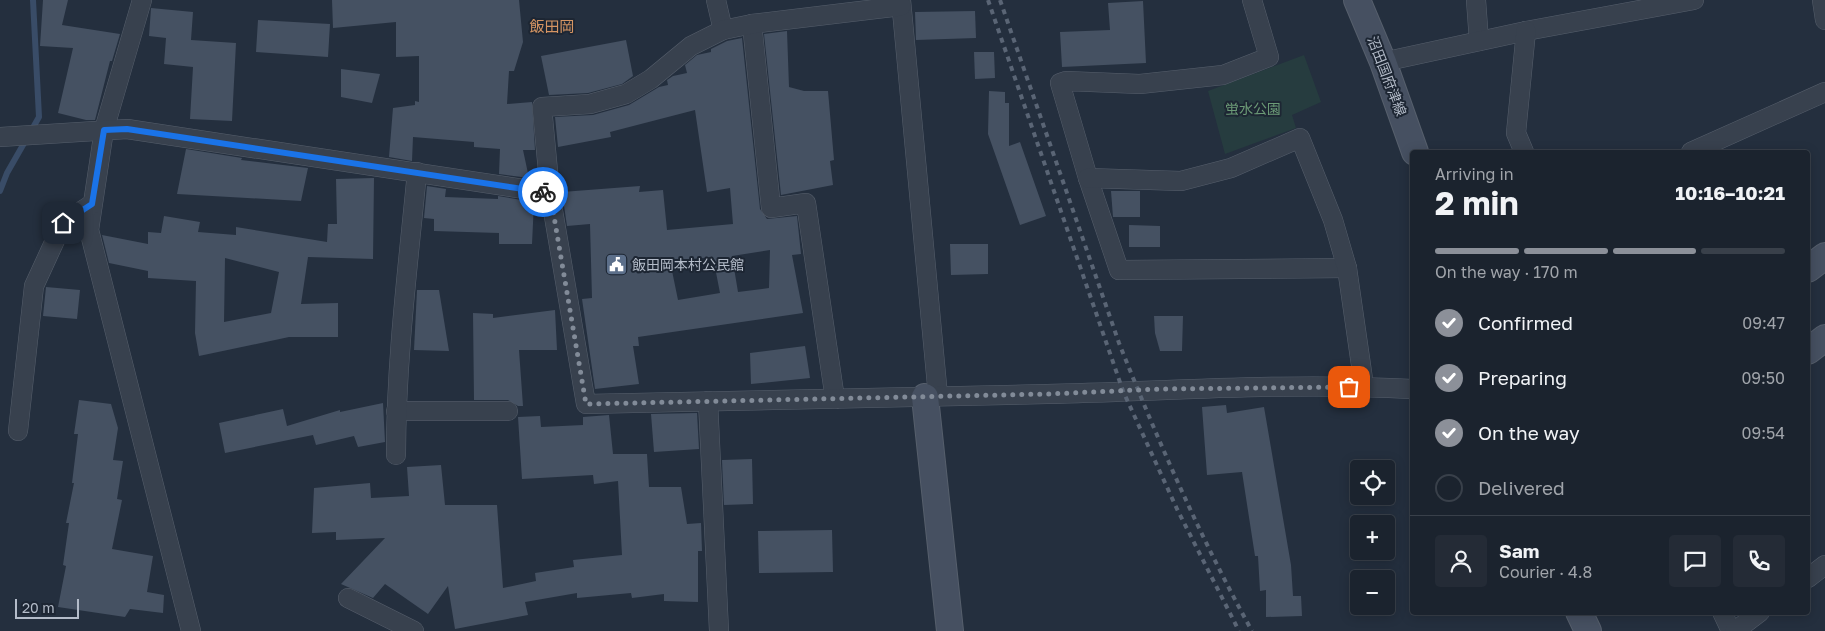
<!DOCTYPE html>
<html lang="en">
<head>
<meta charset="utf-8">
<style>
	body { margin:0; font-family:"Golos Text","Noto Sans JP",sans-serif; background:#242b36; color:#f1f3f6; height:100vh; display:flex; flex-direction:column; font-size:19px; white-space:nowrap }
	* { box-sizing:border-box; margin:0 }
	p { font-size:16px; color:#a0a4aa }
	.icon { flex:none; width:28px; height:28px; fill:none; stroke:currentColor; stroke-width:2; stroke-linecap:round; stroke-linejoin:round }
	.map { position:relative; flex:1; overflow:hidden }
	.drawer { position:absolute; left:1410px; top:150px; width:400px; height:465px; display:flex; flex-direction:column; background:#1b232e; border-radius:5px; box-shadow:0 2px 12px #0003,0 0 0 1px #39404a }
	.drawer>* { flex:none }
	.tools { position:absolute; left:1350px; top:460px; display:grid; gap:10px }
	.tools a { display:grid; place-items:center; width:45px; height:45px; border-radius:5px; background:#1b232e; box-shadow:0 2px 12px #0003,0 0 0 1px #39404a; font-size:25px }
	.scale { position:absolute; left:15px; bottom:12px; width:64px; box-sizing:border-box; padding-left:5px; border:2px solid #b4bcc9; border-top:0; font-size:14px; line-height:18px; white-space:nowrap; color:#b4bcc9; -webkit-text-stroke:4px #1d2633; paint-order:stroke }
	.pin { position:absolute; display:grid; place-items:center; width:42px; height:42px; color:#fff; margin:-21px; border-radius:10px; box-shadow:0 2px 8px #0006 }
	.courier { position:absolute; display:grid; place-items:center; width:50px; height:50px; margin:-25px; border:4px solid #1a73e8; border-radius:50%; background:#fff; color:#222; box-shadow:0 1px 6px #0007 }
	.headline em { font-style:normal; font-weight:700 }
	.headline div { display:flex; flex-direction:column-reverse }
	.headline { display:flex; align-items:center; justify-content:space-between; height:85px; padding:0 25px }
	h1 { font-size:32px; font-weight:700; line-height:38px }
	.bar { display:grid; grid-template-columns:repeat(4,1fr); gap:8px 5px; align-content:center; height:60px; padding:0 25px }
	.bar i { height:6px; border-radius:4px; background:#39404a }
	.bar .current { background:#8c9099 }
	.bar p { grid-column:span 4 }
	.line { display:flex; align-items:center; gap:12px; padding:0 25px; border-top:1px solid #39404a }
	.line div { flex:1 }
	.round { display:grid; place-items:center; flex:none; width:52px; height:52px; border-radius:5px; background:#242b36 }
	ol { padding:0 25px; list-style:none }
	li { display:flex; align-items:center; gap:15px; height:55px }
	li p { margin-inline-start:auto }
	li .icon { padding:5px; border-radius:50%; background:#8c9099; color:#fff; stroke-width:4 }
	li:last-child { color:#a0a4aa }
	li i { width:28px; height:28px; border:2px solid #39404a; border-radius:50% }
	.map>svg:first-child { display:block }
	.park { fill:#263c3f }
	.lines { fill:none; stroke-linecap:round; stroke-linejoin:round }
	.stream { stroke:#394c67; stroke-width:6 }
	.building { fill:#455162; fill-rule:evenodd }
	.street-casing { stroke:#565f6c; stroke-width:20 }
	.secondary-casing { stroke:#565f6c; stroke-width:28 }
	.street { stroke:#38414e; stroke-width:19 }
	.secondary { stroke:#465061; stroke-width:26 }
	.rail { stroke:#5a6575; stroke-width:4; stroke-dasharray:5 5; stroke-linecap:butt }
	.done { stroke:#828b98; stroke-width:5; stroke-dasharray:0 9 }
	.route { stroke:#1a73e8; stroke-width:6 }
	.labels { text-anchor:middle; stroke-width:4; stroke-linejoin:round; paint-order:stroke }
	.street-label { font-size:14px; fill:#b4bcc9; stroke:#1d2633 }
	.park-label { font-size:14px; fill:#6b9a76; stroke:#1d2633 }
	.poi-label { font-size:14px; fill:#b4bcc9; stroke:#1d2633; text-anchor:start }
	.neighbourhood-label { font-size:15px; fill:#d59563; stroke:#1d2633 }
</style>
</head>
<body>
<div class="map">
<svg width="1825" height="631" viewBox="0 0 1825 631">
	<rect width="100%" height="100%" fill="#242f3e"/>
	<polygon class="park" points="1304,55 1321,102 1292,115 1296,128 1225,154 1208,91"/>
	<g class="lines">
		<polyline class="stream" points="0,191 7,173 39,117 33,0"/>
	</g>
	<g class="building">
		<polygon points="43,0 68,0 62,25 120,34 112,61 110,61 95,120 86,120 58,113 73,48 40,46"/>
		<polygon points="332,0 519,0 523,42 514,71 509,71 507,104 532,102 535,150 523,150 529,178 499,174 500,149 474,147 474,142 413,137 412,161 389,157 393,108 415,105 415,101 419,102 419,56 396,57 396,22 333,28"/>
		<polygon points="1143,1 1146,63 1062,67 1060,32 1110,30 1108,3"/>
		<polygon points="151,8 193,12 191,40 236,43 232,121 190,119 193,67 164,64 166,38 149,36"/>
		<polygon points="975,11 976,38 916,40 915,12"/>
		<polygon points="258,20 330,24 328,57 256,52"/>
		<polygon points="787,31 789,87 804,91 828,91 834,160 830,161 833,185 781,195 764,34"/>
		<path d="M742,38l18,171 7,10 30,-3 4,38 -9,1 11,58 -165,24 1,9h-6l6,38 -44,5 -13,-90 10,-1 -2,-74 -23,2 -5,-34 78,-6 -1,6 24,-2 4,40 66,-6 -3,-36 -23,4 -12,-82 -85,22 1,5 -53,10 -3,-30 38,-2 36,-10 30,-18 9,-2 -1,-5 6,-4 14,-3 -2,-8 12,-10 14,-3v-3l16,-8zM770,250l-1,38 -31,4 -6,-36zM713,257l7,36 -42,7 -8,-39z"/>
		<polygon points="626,40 633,76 622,84 588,93 549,95 541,56"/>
		<polygon points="974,52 994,52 995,78 975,79"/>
		<polygon points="341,69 380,74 372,103 341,97"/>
		<polygon points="989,91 1005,92 1005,103 1009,103 1009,146 1020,142 1046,216 1020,225 988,134"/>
		<polygon points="186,149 242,158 241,160 308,168 301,201 177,194"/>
		<path d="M374,178l-1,81 -65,-2 -7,47 37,-1v34h-49l-90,19 -4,-23 1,-52 -48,-3v-7l-39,-8 -7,-28 46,9v-12l13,1 3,-17 36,6 -2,10 38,3v-8l91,15 1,-18h9l-1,-45zM225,258l54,14 -8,41 -47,9z"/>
		<polygon points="427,186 446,189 445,197 498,199 498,196 534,202 532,244 499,244 499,233 434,231 434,219 424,218"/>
		<polygon points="1111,191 1140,191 1140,217 1113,217"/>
		<polygon points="1129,225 1160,226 1160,247 1129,247"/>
		<polygon points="950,244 988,244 988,274 951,275"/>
		<polygon points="46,287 80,290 77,319 43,316"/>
		<polygon points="417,290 439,290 449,351 414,350"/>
		<polygon points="555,310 557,350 519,350 523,406 518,406 508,400 474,400 473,313 493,314 493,318"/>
		<polygon points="1154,316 1183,316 1182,351 1160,351 1155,333"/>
		<polygon points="805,346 810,378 751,384 750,353"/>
		<polygon points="79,400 111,404 118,428 113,460 123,461 117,499 122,500 112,549 153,556 147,592 164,595 163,613 130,609 125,617 58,607 66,566 63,565 69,523 66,523 74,483 72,483 78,434 74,434"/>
		<polygon points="383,403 385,442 358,447 354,436 316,445 313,435 225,453 219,423 283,409 287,426 340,410 340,412"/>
		<polygon points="1226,405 1227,413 1264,407 1291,565 1293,596 1301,596 1302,616 1266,617 1266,590 1260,591 1258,556 1255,556 1242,472 1207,475 1202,407"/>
		<polygon points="697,413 699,449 654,452 651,414"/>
		<polygon points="609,415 613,454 647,454 649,487 681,487 687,524 701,523 702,551 698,551 698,602 664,601 664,594 632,598 631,593 577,598 577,593 525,602 528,615 455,629 448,586 428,614 385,584 373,598 341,584 385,538 336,540 336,532 312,533 314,488 370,483 371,498 409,496 407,467 441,465 445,505 497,505 503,588 536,581 535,573 574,567 573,560 622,555 618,481 594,484 593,475 522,479 518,417 540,416 541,427 583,425 583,417"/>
		<polygon points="752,459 753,504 724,505 722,460"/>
		<polygon points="832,530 833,572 759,573 758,531"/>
	</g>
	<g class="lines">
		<defs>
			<g id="street">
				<polyline points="142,0 104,130 89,230 191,631"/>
				<polyline points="716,0 723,30"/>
				<polyline points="901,0 938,396"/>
				<polyline points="1252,0 1269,57 1223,75 1140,84 1066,81 1060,83 1088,178 1119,270 1347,268"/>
				<polyline points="1476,0 1479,41"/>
				<polyline points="1822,0 1825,20"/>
				<polyline points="752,24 771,208 806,203 835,399"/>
				<polyline points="1383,62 1526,31 1694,0"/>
				<path d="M0,137l127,-8 423,64 36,211c154,-4 308,-6 461,-10 122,-3 244,-12 365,-5"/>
				<polyline points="1524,152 1516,133 1526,31"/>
				<polyline points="1691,152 1825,92"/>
				<polyline points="1088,178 1181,181 1231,168 1300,138 1333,220 1347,268 1364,386"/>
				<polyline points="550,193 542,107 590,104 626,94 651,79 691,46 723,30 752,24 901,6"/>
				<polyline points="708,401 719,631"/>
				<polyline points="396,411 508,411"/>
				<polyline points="18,431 34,286 63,223 92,204"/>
				<path d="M396,455c0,-95 12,-189 21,-283"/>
				<polyline points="1808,578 1825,565"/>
				<polyline points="348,598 414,631"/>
				<polyline points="1722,612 1731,631"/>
				<polyline points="1735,631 1760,612"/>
			</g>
			<g id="secondary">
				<polyline points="1357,0 1383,62 1415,152"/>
				<polyline points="1808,269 1825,256"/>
				<polyline points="1808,351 1825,338"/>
				<polyline points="925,397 950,631"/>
				<polyline points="1579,612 1588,631"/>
			</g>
		</defs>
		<use href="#street" class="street-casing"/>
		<use href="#secondary" class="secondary-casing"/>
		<use href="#street" class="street"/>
		<use href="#secondary" class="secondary"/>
		<g class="rail">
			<polyline points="988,0 1123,391 1177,509 1239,631"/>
			<path d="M1000,0l119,343c39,98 82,196 133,288"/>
		</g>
	</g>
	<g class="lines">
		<polyline class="done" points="543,192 550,193 586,404 1047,394 1161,389 1349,387"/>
		<polyline class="route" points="63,223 92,204 104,130 127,129 543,192"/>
	</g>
	<defs>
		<symbol id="civic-square" viewBox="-11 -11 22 22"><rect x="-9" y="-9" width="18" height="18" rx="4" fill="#5c6f8a" stroke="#1d2633"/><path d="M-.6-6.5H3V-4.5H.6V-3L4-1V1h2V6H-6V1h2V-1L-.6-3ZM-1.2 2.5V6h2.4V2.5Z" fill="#fff"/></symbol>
	</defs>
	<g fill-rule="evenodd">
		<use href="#civic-square" x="604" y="252" width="25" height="25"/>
	</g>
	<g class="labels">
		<g class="street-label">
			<text transform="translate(1387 76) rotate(69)" y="5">沼田国府津線</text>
		</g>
		<g class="park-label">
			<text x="1253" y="114">蛍水公園</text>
		</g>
		<g class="poi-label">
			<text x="632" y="270">飯田岡本村公民館</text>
		</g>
		<g class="neighbourhood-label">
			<text x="552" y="32">飯田岡</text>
		</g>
	</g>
</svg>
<div class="tools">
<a><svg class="icon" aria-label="locate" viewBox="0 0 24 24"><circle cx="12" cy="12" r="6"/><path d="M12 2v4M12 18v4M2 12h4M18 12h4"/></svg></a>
<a>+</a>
<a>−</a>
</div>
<div class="scale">20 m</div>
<div class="pin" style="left:1349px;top:387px;background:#ea580c"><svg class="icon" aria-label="bag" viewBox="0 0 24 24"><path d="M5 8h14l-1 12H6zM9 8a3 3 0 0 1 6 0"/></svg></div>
<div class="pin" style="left:63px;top:223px;background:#1f2937"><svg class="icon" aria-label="home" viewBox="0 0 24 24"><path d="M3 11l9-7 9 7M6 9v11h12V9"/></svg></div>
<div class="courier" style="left:543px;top:192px"><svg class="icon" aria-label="bike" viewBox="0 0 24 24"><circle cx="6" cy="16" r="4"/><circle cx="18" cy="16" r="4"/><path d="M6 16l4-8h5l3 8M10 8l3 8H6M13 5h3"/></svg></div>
<section class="drawer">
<div class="headline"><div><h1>2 min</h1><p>Arriving in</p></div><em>10:16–10:21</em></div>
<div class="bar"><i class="current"></i><i class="current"></i><i class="current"></i><i></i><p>On the way · 170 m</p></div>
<ol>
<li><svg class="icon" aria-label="check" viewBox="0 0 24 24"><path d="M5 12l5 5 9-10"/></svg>Confirmed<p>09:47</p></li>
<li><svg class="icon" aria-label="check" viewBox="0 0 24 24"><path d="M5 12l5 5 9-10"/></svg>Preparing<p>09:50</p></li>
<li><svg class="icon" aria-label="check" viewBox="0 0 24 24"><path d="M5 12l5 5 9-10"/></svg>On the way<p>09:54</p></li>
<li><i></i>Delivered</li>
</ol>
<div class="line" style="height:90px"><a class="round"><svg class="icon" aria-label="person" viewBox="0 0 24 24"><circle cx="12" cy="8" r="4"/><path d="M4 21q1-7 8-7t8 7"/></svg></a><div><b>Sam</b><p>Courier · 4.8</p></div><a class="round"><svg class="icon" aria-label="chat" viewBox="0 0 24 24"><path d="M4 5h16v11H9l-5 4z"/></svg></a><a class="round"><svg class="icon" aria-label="phone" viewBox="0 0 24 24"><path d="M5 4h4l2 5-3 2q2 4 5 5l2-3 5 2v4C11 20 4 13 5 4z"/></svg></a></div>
</section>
</div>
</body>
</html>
